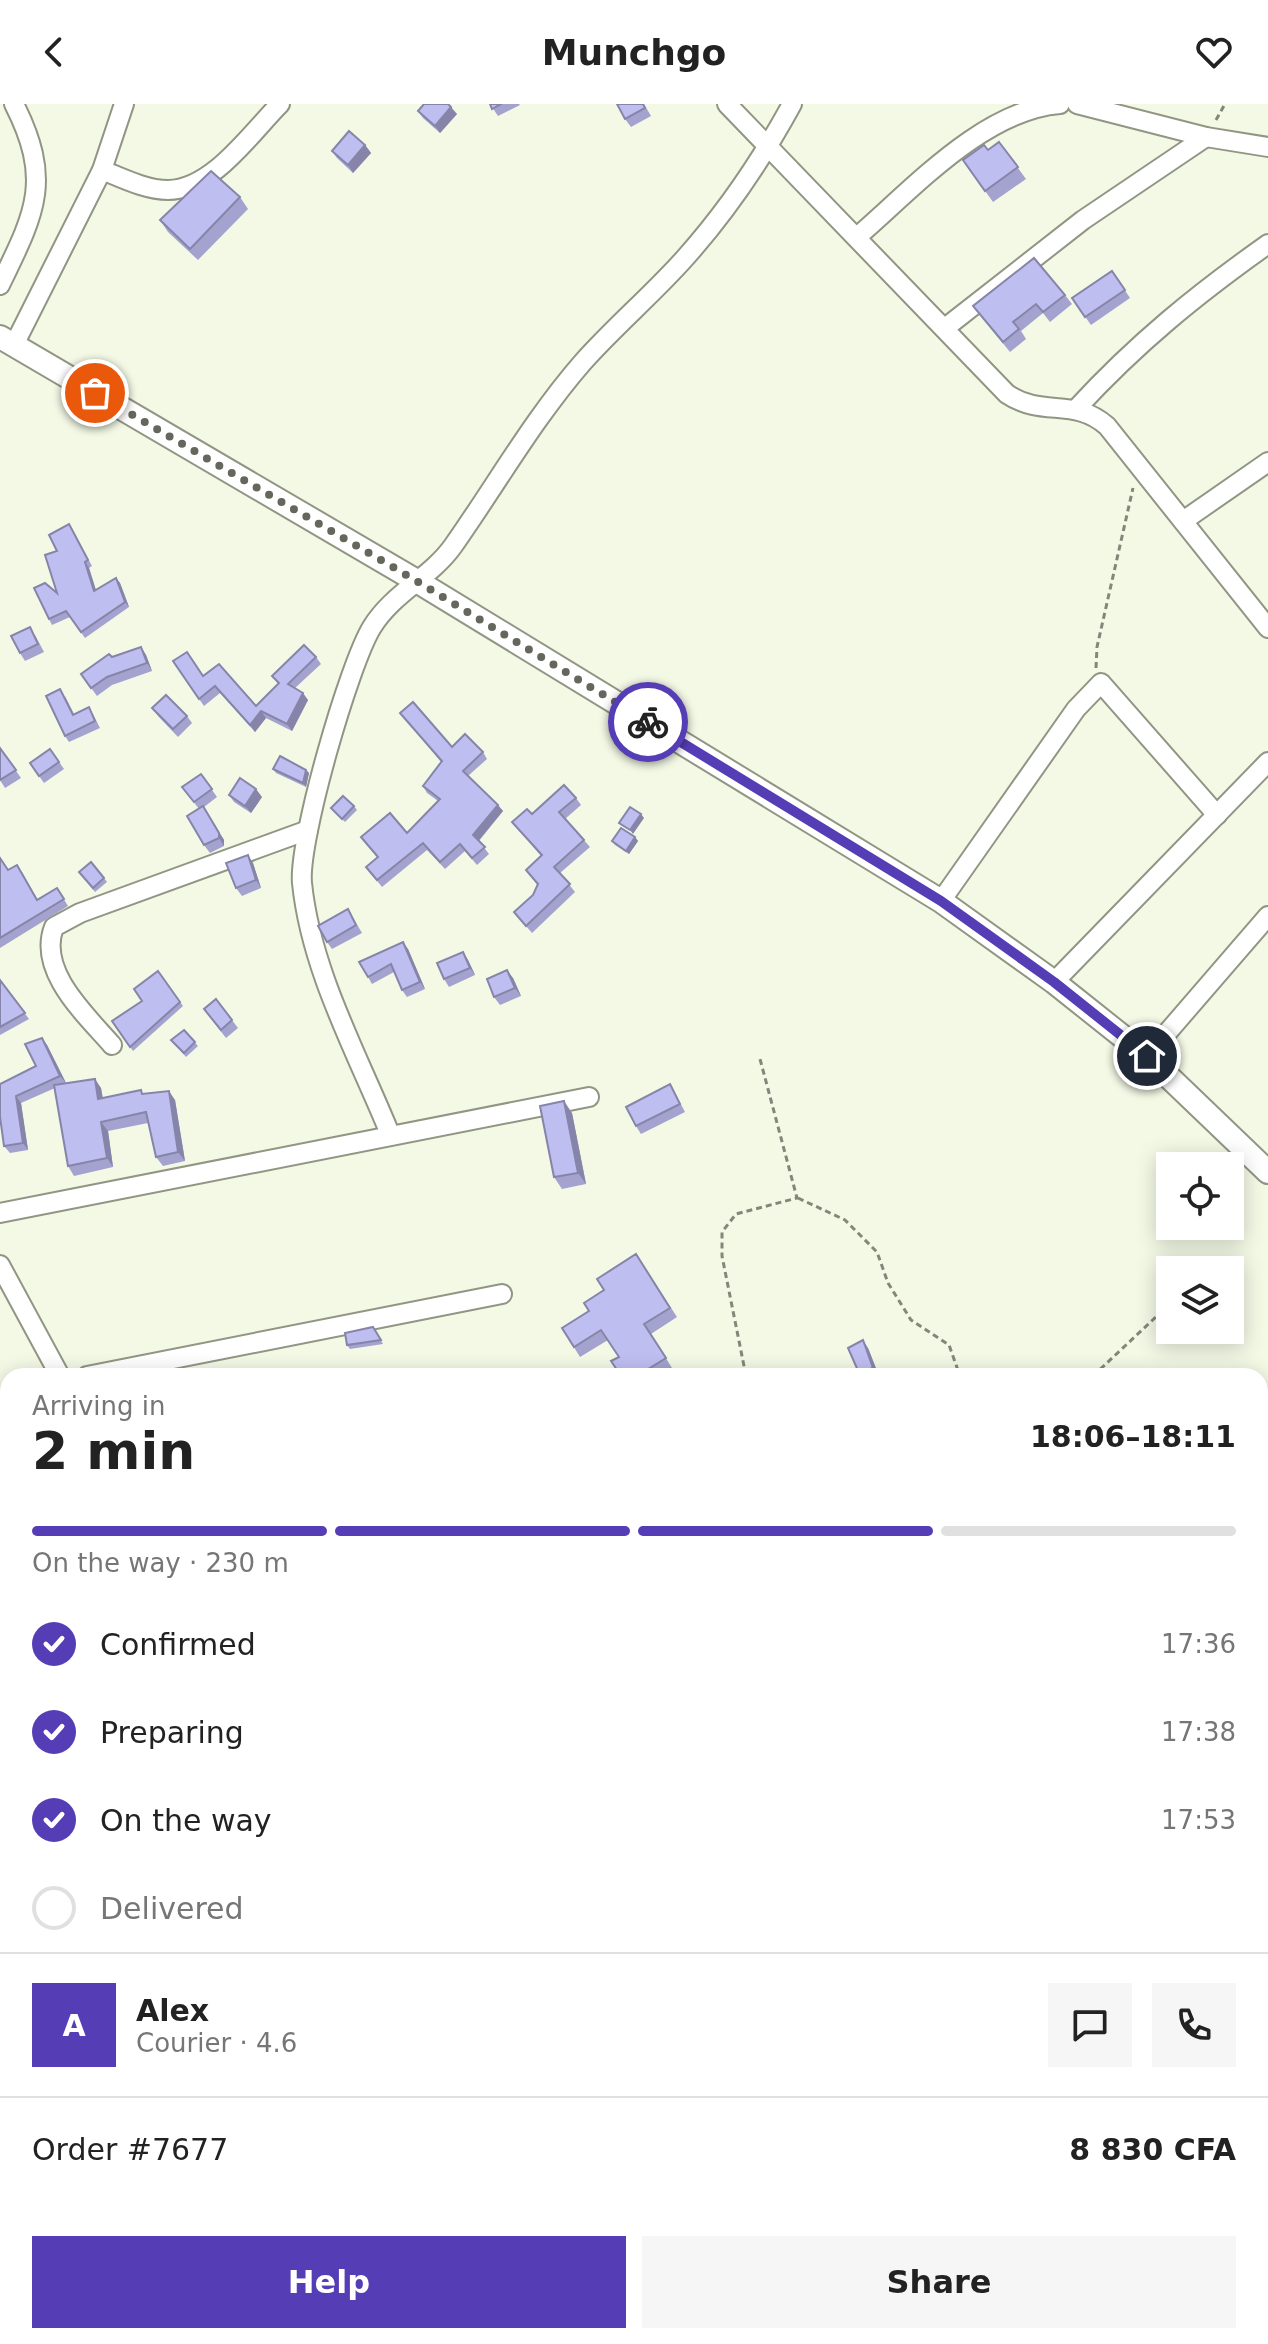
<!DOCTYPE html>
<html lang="en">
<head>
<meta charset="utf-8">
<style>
	body { margin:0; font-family:"DejaVu Sans",sans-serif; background:#f6f6f6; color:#222; height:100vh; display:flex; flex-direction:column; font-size:30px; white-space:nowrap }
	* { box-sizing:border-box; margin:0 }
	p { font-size:26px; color:#767676 }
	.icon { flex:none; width:44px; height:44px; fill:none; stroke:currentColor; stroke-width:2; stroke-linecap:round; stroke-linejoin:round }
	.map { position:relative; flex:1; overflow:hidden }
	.drawer { position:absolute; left:0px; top:1264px; width:1268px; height:976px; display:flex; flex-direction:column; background:#fff; border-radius:24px 24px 0 0; box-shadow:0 4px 20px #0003 }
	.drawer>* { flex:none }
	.tools { position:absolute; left:1156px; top:1048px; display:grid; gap:16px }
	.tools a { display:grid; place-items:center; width:88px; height:88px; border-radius:0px; background:#fff; box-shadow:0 4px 20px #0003; font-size:40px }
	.pin { position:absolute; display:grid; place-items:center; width:68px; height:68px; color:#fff; margin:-34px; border:4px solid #fff; border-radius:50%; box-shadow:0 2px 8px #0007 }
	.courier { position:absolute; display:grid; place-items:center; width:80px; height:80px; margin:-40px; border:6px solid #553db5; border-radius:50%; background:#fff; color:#222; box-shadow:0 2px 10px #0007 }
	.overview em { font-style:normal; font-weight:700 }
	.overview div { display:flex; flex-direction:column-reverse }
	.overview { display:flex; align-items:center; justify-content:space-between; height:136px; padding:0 32px }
	h1 { font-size:52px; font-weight:700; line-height:60px }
	.bar { display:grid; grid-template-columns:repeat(4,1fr); gap:12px 8px; align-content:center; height:96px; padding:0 32px }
	.bar i { height:10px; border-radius:6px; background:#e0e0e0 }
	.bar .on { background:#553db5 }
	.bar p { grid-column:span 4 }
	.line { display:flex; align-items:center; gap:20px; padding:0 32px; border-top:2px solid #e0e0e0 }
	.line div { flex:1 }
	.round { display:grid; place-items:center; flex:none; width:84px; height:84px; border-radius:0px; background:#f6f6f6 }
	ol { padding:0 32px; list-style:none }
	li { display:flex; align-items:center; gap:24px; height:88px }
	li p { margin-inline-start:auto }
	li .icon { padding:8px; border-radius:50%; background:#553db5; color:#fff; stroke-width:4 }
	li:last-child { color:#767676 }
	li i { width:44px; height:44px; border:4px solid #e0e0e0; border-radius:50% }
	.cta { display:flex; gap:16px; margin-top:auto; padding:16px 32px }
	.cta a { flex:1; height:92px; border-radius:0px; background:#553db5; color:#fff; font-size:32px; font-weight:700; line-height:92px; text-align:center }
	.cta a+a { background:#f6f6f6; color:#222 }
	header { display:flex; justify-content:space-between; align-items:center; height:104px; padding:0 32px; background:#fff; font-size:36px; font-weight:700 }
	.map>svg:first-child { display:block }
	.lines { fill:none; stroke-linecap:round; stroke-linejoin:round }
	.minor-casing { stroke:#919684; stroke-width:22 }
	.tertiary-casing { stroke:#919684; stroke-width:26 }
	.path { stroke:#83877a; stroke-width:3; stroke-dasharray:6 4; stroke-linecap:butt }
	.minor { stroke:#fff; stroke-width:18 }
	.tertiary { stroke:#fff; stroke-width:22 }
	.wall { fill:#a4a3cf }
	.shaded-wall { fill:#8685a9 }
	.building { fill:#bfbef1; stroke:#8685a9; stroke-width:2 }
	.done { stroke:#64675c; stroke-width:8; stroke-dasharray:0 14.4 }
	.route { stroke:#553db5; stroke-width:10 }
</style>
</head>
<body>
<header><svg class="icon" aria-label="back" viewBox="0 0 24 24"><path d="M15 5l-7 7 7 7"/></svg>Munchgo<svg class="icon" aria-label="heart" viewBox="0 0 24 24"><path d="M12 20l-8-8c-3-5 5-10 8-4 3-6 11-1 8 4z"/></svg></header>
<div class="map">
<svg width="1268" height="2240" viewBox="0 0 1268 2240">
	<rect width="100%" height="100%" fill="#f3f9e5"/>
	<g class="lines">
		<defs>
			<g id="minor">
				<path d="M727,0l280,290c36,24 67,3 100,32l161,202"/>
				<polyline points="1077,0 1206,33 1268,43"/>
				<path d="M102,66c20,8 44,20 66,20 44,0 83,-57 112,-86"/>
				<path d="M857,133c56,-48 126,-127 203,-133"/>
				<path d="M0,181c35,-72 53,-104 14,-181"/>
				<polyline points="945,224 1083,116 1206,33"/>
				<polyline points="14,241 102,66 124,0"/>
				<path d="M1077,304c60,-65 119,-113 191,-164"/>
				<polyline points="1183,417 1268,358"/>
				<polyline points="941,797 1076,605 1101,579 1217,711"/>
				<polyline points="1054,878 1268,658"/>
				<path d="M112,941c-26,-30 -75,-74 -58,-118l26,-14 228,-83"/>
				<polyline points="1147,952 1268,812"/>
				<path d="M390,1030c-33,-81 -79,-163 -88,-251 -4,-42 47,-219 70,-256 21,-34 59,-50 81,-81 43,-61 81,-128 130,-184 32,-36 70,-68 102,-104 42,-47 77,-99 107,-154"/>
				<polyline points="0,1109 589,993"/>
				<polyline points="0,1161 60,1272"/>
				<polyline points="87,1272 502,1190"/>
				<polyline points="1260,1406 1268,1404"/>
				<polyline points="0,1596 8,1595"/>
				<polyline points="1260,1682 1268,1675"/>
				<polyline points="1260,1781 1268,1790"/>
				<polyline points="1260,1904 1268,1899"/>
				<polyline points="131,2232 132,2240"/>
				<polyline points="397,2232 417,2240"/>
				<polyline points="906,2232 913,2240"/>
				<polyline points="1165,2232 1168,2240"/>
				<polyline points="452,2240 459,2232"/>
				<polyline points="681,2240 688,2232"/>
			</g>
			<polyline id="tertiary" points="0,233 415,476 941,797 1054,878 1147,952 1268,1068"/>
		</defs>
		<use href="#minor" class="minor-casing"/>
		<use href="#tertiary" class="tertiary-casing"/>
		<g class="path">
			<polyline points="1216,16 1225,0"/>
			<polyline points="1096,564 1097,543 1133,384"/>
			<polyline points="798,1094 845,1116 877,1148 888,1179 911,1216 949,1241 960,1272"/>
			<polyline points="746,1272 722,1152 722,1128 736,1110 797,1094 760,955"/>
			<polyline points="1093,1272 1158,1211"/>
			<polyline points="345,2240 352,2232"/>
		</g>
		<use href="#minor" class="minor"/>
		<use href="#tertiary" class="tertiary"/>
	</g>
	<g class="wall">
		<polygon points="490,0 519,0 520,1 498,12"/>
		<polygon points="644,0 651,12 631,23 625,15"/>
		<polygon points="418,7 457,10 440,29 423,14"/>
		<polygon points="999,38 1026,75 993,98 963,56 988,46"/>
		<polygon points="365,41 371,49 353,69 337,54 332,47"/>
		<polygon points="240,93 248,105 198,156 168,128 160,116"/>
		<polygon points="1112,167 1130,194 1091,221 1072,194"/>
		<polygon points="1065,191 1072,200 1050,218 1043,209 1021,227 1026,235 1010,248 973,202"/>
		<polygon points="69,420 92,462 89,464 96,486 116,474 120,479 129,503 85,534 70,513 52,521 49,515 57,489 57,447"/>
		<polygon points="35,531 44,548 25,557 20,549"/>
		<polygon points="141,543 146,551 152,567 112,581 97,592 81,570 112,553"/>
		<polygon points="316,553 321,560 295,584 308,596 292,627 266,614 255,628 220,589 204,602 173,557 256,602 278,580 272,572"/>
		<polygon points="65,592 74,610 93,610 100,624 69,638 65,632"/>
		<polygon points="152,604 187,612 192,619 178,633 158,612"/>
		<polygon points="400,609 452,643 483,648 487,655 468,672 503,707 479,737 489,750 477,761 465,747 445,765 427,746 382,783 366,763 378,753 361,733 407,729 438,697 427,689 423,682 441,658"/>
		<polygon points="0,644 21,674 5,684 0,676"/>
		<polygon points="50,645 64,665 44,679 30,659"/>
		<polygon points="273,665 306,666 309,669 306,683 276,669"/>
		<polygon points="201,670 217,693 204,703 224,736 224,742 210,749 204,741 199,705 182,683"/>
		<polygon points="229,691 262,693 251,709 234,698"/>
		<polygon points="576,694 581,701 565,715 590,743 560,769 575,788 532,829 514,808 533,791 538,781 526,766 541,752 512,718"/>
		<polygon points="354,702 357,706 345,718 331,704"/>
		<polygon points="635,733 638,737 629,750 615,741 612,737"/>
		<polygon points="0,754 8,766 22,768 37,795 57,784 68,802 0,844"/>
		<polygon points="253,759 261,784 242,792 236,784"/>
		<polygon points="82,772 104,774 107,778 95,788"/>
		<polygon points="348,805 362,829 332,845 327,838"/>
		<polygon points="408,845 425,885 407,893 402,886 394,868 372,880 368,873"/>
		<polygon points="463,848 468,856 475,871 449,883 444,875"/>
		<polygon points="158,867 183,902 133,947 112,917 142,897"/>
		<polygon points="513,874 521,892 500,901 494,893"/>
		<polygon points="0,876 29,915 0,931"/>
		<polygon points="216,895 238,924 226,934 209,912"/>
		<polygon points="184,926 198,942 186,953 171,936"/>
		<polygon points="47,941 66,979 101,984 103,994 144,990 175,996 185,1057 163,1062 156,1053 148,1019 108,1027 113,1063 74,1072 68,1062 55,984 21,999 28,1046 10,1049 4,1042 0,1013 36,962"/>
		<polygon points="670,980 685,1008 641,1030 636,1022"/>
		<polygon points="572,1009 586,1080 562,1085 554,1073"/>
		<polygon points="636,1150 677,1213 651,1230 672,1264 659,1272 621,1272 619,1253 608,1236 580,1253 562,1224 589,1207 604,1186"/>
		<polygon points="373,1223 383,1240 350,1245 347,1241"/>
		<polygon points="868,1244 879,1272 862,1272 859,1269"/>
		<polygon points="8,1618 8,1653 0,1656 0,1620"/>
		<polygon points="4,1683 8,1689 8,1713 0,1715 0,1684"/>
		<polygon points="1260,1842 1268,1852 1268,1876 1260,1882"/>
		<polygon points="0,1878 2,1890 8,1886 8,1976 7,1974 0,1975"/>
		<polygon points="1260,1976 1268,1988 1268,2013 1260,2019"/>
		<polygon points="0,2060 8,2066 8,2093 0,2095"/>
		<polygon points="626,2232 672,2232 668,2240 641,2240"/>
	</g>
	<g class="shaded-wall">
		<polygon points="451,3 457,10 440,29 435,22"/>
		<polygon points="365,41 371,49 353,69 348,61"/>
		<polygon points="85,458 89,464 98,493 94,487"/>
		<polygon points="116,474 120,479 129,503 125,498"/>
		<polygon points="141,543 146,551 152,567 147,559"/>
		<polygon points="303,589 308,596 292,627 287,620"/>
		<polygon points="261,607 266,614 255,628 250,621"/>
		<polygon points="306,666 309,669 306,683 303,679"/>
		<polygon points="256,685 262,693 251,709 245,702"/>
		<polygon points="498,701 503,707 478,737 473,731"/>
		<polygon points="203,702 224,736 224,742 219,734"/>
		<polygon points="641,710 644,714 633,730 630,726"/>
		<polygon points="635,733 638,737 629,750 626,747"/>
		<polygon points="248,751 253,759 261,784 256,776"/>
		<polygon points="403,838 408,845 425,885 420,878"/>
		<polygon points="463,848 468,856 475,871 470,864"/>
		<polygon points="507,866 513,874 521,892 515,884"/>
		<polygon points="42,934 47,941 66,979 60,972"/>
		<polygon points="95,975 101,984 104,1004 98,995"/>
		<polygon points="169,987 175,996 185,1057 178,1048"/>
		<polygon points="16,992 21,999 28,1046 23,1039"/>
		<polygon points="564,997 572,1009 586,1080 578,1069"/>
		<polygon points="101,1018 108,1027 113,1063 107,1054"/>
		<polygon points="863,1236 868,1244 879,1272 873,1264"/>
		<polygon points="3,2059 8,2066 8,2084"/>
		<polygon points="663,2232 672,2232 668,2240 659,2240"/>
	</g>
	<g class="building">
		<polygon points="424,0 448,0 451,3 435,22 418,7"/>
		<polygon points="490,0 501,0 492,5"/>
		<polygon points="617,0 643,0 645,4 625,15"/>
		<polygon points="349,27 365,41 348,61 332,47"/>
		<polygon points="999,38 1018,63 985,87 963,56 984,41 988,46"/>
		<polygon points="211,67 240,93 190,145 160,116"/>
		<polygon points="1034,154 1065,191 1043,208 1036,200 1013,218 1019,225 1003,238 973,202"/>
		<polygon points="1112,167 1125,186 1085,213 1072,194"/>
		<polygon points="69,420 88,456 85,458 94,487 116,474 125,498 81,528 66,507 49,515 34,484 45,479 57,489 45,451 57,447 49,431"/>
		<polygon points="30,523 38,540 20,549 11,532"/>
		<polygon points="304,541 316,553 288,580 303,589 287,620 261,607 250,621 215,582 199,595 173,557 187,548 203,572 219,560 256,602 279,579 272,572"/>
		<polygon points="141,543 147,559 107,573 91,584 81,570 109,550 112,553"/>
		<polygon points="60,585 73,611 89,603 95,617 65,632 46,592"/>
		<polygon points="166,591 187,612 173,625 152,604"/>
		<polygon points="413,598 452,643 465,630 483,648 463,667 498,701 473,731 485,743 472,754 460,740 440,758 423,739 377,776 366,763 378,753 361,733 390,709 407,729 440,695 423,682 442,657 400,609"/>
		<polygon points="0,644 16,666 0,676"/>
		<polygon points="50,645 59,658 39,672 30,659"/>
		<polygon points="280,652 306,666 303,679 273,665"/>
		<polygon points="201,670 212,685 194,698 182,683"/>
		<polygon points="240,674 256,685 245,702 229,691"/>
		<polygon points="564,681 576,694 559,708 584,736 554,763 570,780 526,822 514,808 533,791 538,780 526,766 542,751 512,718 527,705 532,710"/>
		<polygon points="343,692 354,702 342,715 331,704"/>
		<polygon points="203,702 219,729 219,734 204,741 187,712"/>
		<polygon points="630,703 641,710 630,726 619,719"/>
		<polygon points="621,724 635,733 626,747 612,737"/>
		<polygon points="248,751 256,776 236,784 226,759"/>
		<polygon points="0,754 8,766 17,761 37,796 57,784 64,795 0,834"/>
		<polygon points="91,758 104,774 93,784 79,768"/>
		<polygon points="348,805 356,821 327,838 318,822"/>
		<polygon points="403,838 420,878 402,886 391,860 368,873 359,858"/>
		<polygon points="463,848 470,864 444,875 437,859"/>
		<polygon points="507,866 515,884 494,893 487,875"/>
		<polygon points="158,867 180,898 130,943 112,917 142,897 134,885"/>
		<polygon points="0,876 25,909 0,923"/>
		<polygon points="216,895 232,916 221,926 204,905"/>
		<polygon points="184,926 195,938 184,949 171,936"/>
		<polygon points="42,934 60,972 16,992 23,1039 4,1042 0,1013 0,980 36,962 25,940"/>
		<polygon points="95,975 98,995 141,986 142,990 169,987 178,1048 156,1053 146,1008 101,1018 107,1054 68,1062 54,981"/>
		<polygon points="670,980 680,1000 636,1022 626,1003"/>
		<polygon points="564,997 578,1069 554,1073 540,1002"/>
		<polygon points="636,1150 670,1204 644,1220 666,1254 637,1272 621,1272 611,1257 619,1253 601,1226 574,1243 562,1224 589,1207 584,1199 604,1186 597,1175"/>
		<polygon points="373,1223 381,1236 347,1241 345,1229"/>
		<polygon points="863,1236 873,1264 859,1269 848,1244"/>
		<polygon points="8,1618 8,1644 0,1646 0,1620"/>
		<polygon points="4,1683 8,1704 0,1706 0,1684"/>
		<polygon points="8,1740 8,1771 0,1759 0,1742"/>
		<polygon points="1260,1842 1268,1852 1268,1860 1260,1867"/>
		<polygon points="8,1886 8,1971 5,1972 4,1964 0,1965 0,1891"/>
		<polygon points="1260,1976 1268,1988 1268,1997 1260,2002"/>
		<polygon points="3,2059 8,2085 0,2086 0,2060"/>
		<polygon points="1268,2187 1268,2221 1260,2207 1260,2191"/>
		<polygon points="1260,2228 1268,2237 1268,2240 1242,2240 1251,2232 1260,2232"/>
		<polygon points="635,2232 663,2232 659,2240 650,2240"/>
	</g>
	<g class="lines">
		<polyline class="done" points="95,289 415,476 648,618"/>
		<polyline class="route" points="648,618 941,797 1054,878 1147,952"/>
	</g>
</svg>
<div class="tools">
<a><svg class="icon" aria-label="locate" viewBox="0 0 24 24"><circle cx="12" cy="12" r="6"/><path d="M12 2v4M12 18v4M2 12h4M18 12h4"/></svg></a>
<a><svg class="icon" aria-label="layers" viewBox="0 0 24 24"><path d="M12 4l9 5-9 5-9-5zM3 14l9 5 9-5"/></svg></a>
</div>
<div class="pin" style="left:95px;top:289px;background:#ea580c"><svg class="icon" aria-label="bag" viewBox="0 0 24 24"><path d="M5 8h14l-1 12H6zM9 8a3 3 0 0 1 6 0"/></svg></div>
<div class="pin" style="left:1147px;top:952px;background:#1f2937"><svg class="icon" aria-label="home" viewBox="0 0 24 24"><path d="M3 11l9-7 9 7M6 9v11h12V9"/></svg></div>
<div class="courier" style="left:648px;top:618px"><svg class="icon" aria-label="bike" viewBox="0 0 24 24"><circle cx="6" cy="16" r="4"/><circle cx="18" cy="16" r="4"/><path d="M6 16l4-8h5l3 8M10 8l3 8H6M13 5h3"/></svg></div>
<section class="drawer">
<div class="overview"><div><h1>2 min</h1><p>Arriving in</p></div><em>18:06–18:11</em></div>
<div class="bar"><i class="on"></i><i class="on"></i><i class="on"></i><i></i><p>On the way · 230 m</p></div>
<ol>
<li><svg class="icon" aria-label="check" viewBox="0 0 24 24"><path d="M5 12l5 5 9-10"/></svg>Confirmed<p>17:36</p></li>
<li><svg class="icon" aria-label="check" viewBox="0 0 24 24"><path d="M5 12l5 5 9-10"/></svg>Preparing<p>17:38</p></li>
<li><svg class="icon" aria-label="check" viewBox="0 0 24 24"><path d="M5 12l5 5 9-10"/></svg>On the way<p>17:53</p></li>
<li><i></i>Delivered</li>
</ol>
<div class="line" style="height:144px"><b class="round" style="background:#553db5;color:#fff">A</b><div><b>Alex</b><p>Courier · 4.6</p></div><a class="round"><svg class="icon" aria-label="chat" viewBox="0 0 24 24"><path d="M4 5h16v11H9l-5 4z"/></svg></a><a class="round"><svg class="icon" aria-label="phone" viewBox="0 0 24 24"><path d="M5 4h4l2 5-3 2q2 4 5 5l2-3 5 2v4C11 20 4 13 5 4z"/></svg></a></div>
<div class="line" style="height:104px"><div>Order #7677</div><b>8 830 CFA</b></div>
<div class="cta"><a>Help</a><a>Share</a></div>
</section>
</div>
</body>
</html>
